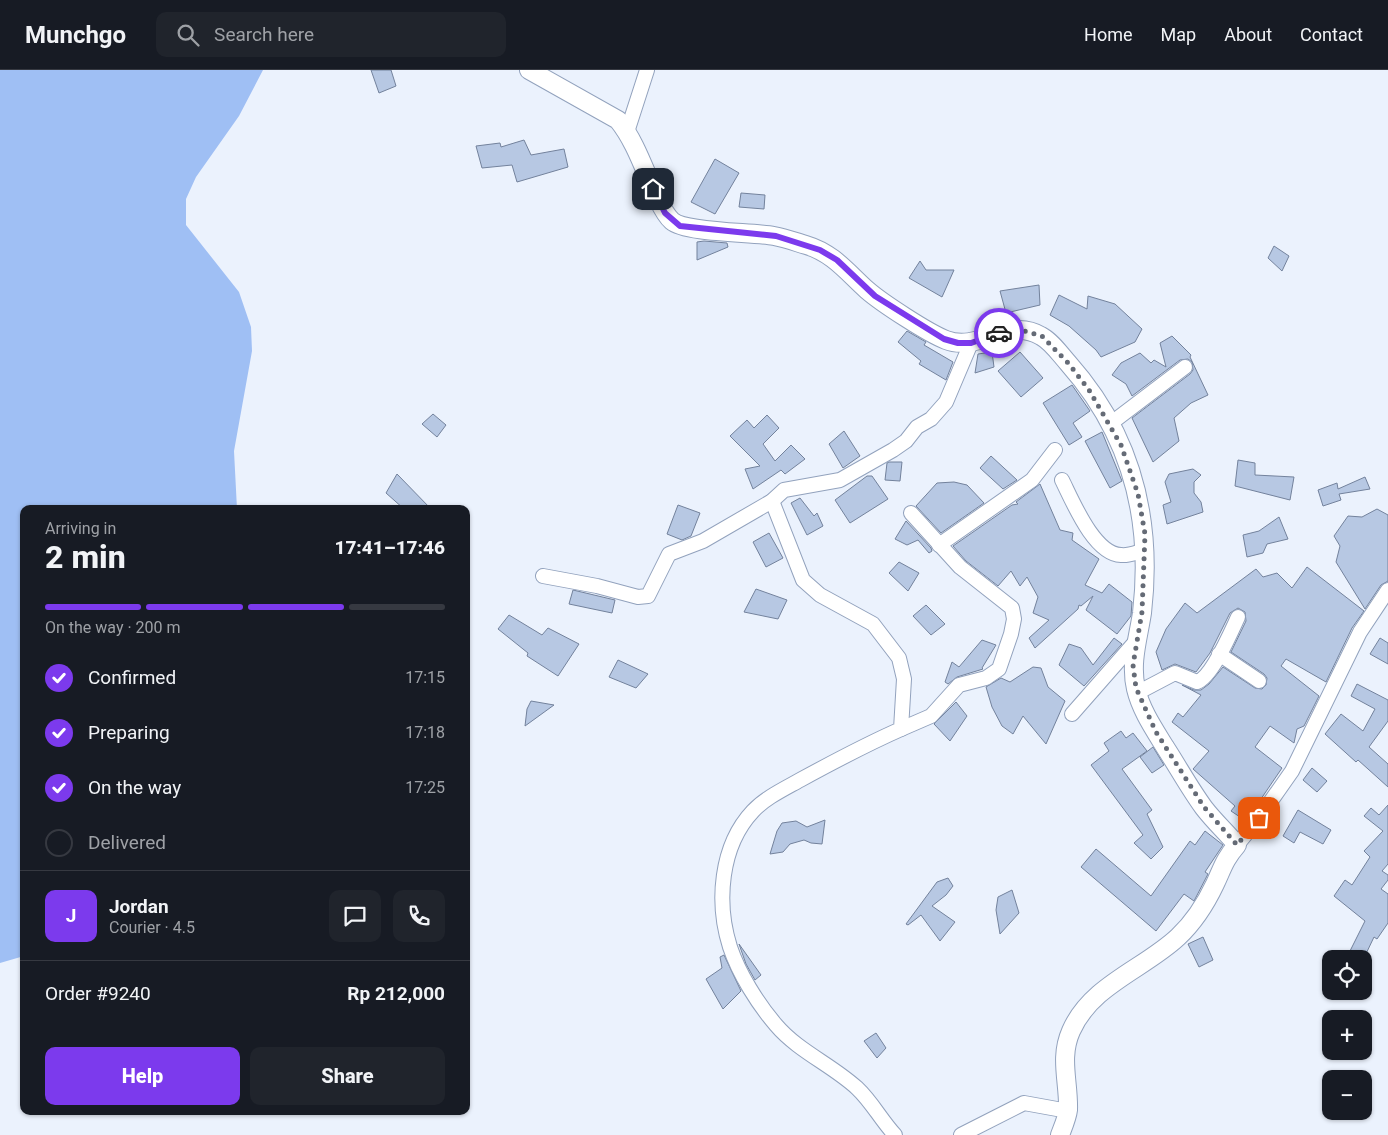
<!DOCTYPE html>
<html lang="en">
<head>
<meta charset="utf-8">
<style>
	body { margin:0; font-family:Roboto,sans-serif; background:#20242c; color:#f1f3f6; height:100vh; display:flex; flex-direction:column; font-size:19px; white-space:nowrap }
	* { box-sizing:border-box; margin:0 }
	p { font-size:16px; color:#9ea1a6 }
	.icon { flex:none; width:28px; height:28px; fill:none; stroke:currentColor; stroke-width:2; stroke-linecap:round; stroke-linejoin:round }
	.map { position:relative; flex:1; overflow:hidden }
	.drawer { position:absolute; left:20px; top:435px; width:450px; height:610px; display:flex; flex-direction:column; background:#171b24; border-radius:10px; box-shadow:0 1px 4px #0004 }
	.drawer>* { flex:none }
	.buttons { position:absolute; left:1322px; top:880px; display:grid; gap:10px }
	.buttons a { display:grid; place-items:center; width:50px; height:50px; border-radius:10px; background:#171b24; box-shadow:0 1px 4px #0004; font-size:25px }
	.pin { position:absolute; display:grid; place-items:center; width:42px; height:42px; color:#fff; margin:-21px; border-radius:10px; box-shadow:0 2px 8px #0006 }
	.courier { position:absolute; display:grid; place-items:center; width:50px; height:50px; margin:-25px; border:4px solid #7c3aed; border-radius:50%; background:#fff; color:#222; box-shadow:0 1px 6px #0007 }
	.headline em { font-style:normal; font-weight:800 }
	.headline div { display:flex; flex-direction:column-reverse }
	.headline { display:flex; align-items:center; justify-content:space-between; height:85px; padding:0 25px }
	h1 { font-size:32px; font-weight:800; line-height:38px }
	.bar { display:grid; grid-template-columns:repeat(4,1fr); gap:8px 5px; align-content:center; height:60px; padding:0 25px }
	.bar i { height:6px; border-radius:4px; background:#363941 }
	.bar .selected { background:#7c3aed }
	.bar p { grid-column:span 4 }
	.line { display:flex; align-items:center; gap:12px; padding:0 25px; border-top:1px solid #363941 }
	.line div { flex:1 }
	.round { display:grid; place-items:center; flex:none; width:52px; height:52px; border-radius:10px; background:#20242c }
	ol { padding:0 25px; list-style:none }
	li { display:flex; align-items:center; gap:15px; height:55px }
	li p { margin-inline-start:auto }
	li .icon { padding:5px; border-radius:50%; background:#7c3aed; color:#fff; stroke-width:4 }
	li:last-child { color:#9ea1a6 }
	li i { width:28px; height:28px; border:2px solid #363941; border-radius:50% }
	.primary-button { display:flex; gap:10px; margin-top:auto; padding:10px 25px }
	.primary-button a { flex:1; height:58px; border-radius:10px; background:#7c3aed; color:#fff; font-size:20px; font-weight:800; line-height:58px; text-align:center }
	.primary-button a+a { background:#20242c; color:#f1f3f6 }
	header { display:flex; align-items:center; gap:30px; box-sizing:border-box; height:70px; padding:0 25px; background:#171b24; border-bottom:1px solid #363941 }
	header strong { font-size:24px }
	nav { display:flex; gap:28px; margin-inline-start:auto; font-size:18px }
	.search { width:350px; height:45px; background:#20242c; display:flex; align-items:center; gap:12px; box-sizing:border-box; padding:0 18px; border-radius:10px; color:#9ea1a6; font-size:19px }
	.map>svg:first-child { display:block }
	.green { fill:#9fbff4 }
	.building { fill:#b7c8e3; stroke:#73829c }
	.lines { fill:none; stroke-linecap:round; stroke-linejoin:round }
	.minor-casing { stroke:#92a2bd; stroke-width:16 }
	.tertiary-casing { stroke:#92a2bd; stroke-width:20 }
	.minor { stroke:#fff; stroke-width:14 }
	.tertiary { stroke:#fff; stroke-width:18 }
	.done { stroke:#656b76; stroke-width:5; stroke-dasharray:0 9 }
	.route { stroke:#7c3aed; stroke-width:6 }
</style>
</head>
<body>
<header>
<strong>Munchgo</strong>
<div class="search"><svg class="icon" aria-label="search" viewBox="0 0 24 24"><circle cx="10" cy="10" r="6"/><path d="M15 15l6 6"/></svg>Search here</div>
<nav><a>Home</a><a>Map</a><a>About</a><a>Contact</a></nav>
</header>
<div class="map">
<svg width="1388" height="1065" viewBox="0 0 1388 1065">
	<rect width="100%" height="100%" fill="#ebf2fd"/>
	<polygon class="green" points="0,0 263,0 239,46 196,107 186,129 186,155 239,222 251,257 252,281 234,381 237,439 24,439 24,886 0,893"/>
	<g class="building">
		<polygon points="371,0 391,0 396,16 379,23"/>
		<polygon points="524,70 531,85 564,79 568,97 517,112 512,95 482,98 476,76 500,73 501,77"/>
		<polygon points="715,89 739,103 715,144 691,132"/>
		<polygon points="741,123 765,125 764,139 739,137"/>
		<polygon points="704,171 727,173 728,177 697,190 697,172"/>
		<polygon points="1274,176 1289,186 1282,201 1268,188"/>
		<polygon points="920,191 926,200 954,200 942,227 909,208"/>
		<polygon points="1039,215 1040,235 1006,243 1000,221"/>
		<polygon points="1059,225 1087,239 1088,226 1115,234 1142,259 1135,272 1101,287 1096,280 1069,256 1050,245"/>
		<polygon points="907,261 926,272 924,275 953,292 946,310 919,294 921,291 898,272"/>
		<polygon points="1172,266 1191,285 1190,287 1208,325 1191,333 1174,348 1179,371 1153,392 1132,348 1190,304 1193,300 1192,292 1188,289 1180,290 1132,326 1126,314 1112,305 1121,293 1140,283 1151,293 1154,290 1166,297 1160,273"/>
		<polygon points="992,282 994,297 975,303 978,284"/>
		<polygon points="1020,282 1043,308 1021,327 998,301"/>
		<polygon points="1072,315 1090,341 1073,353 1082,367 1069,375 1043,333"/>
		<polygon points="433,344 446,355 437,367 422,354"/>
		<polygon points="767,345 779,358 763,374 775,391 791,375 805,389 785,404 781,400 753,419 745,399 760,396 730,366 747,350 754,358"/>
		<polygon points="844,361 860,386 843,398 829,374"/>
		<polygon points="1102,362 1122,411 1110,418 1085,371"/>
		<polygon points="991,386 1017,410 1003,419 980,398"/>
		<polygon points="1238,390 1255,393 1255,405 1294,407 1290,430 1235,416"/>
		<polygon points="889,392 902,392 900,411 885,410 887,393"/>
		<polygon points="1193,399 1201,405 1194,412 1194,423 1201,432 1203,442 1167,454 1163,435 1171,432 1165,412 1169,404"/>
		<polygon points="397,404 431,439 404,439 386,423"/>
		<polygon points="867,406 872,406 888,429 850,453 835,430"/>
		<polygon points="1365,407 1370,419 1339,424 1341,430 1323,436 1318,420 1337,413 1338,419"/>
		<polygon points="954,412 967,415 984,433 941,463 916,436 937,413"/>
		<polygon points="1040,414 1060,460 1073,463 1072,470 1099,489 1085,515 1102,523 1109,514 1132,532 1131,546 1117,564 1086,540 1093,526 1081,536 1079,535 1078,539 1035,578 1029,568 1049,550 1033,543 1038,527 1027,507 1020,516 1011,501 998,516 966,491 953,476 1012,435 1018,434 1016,432"/>
		<polygon points="800,428 814,446 817,443 823,456 807,465 791,433"/>
		<polygon points="678,435 700,443 691,466 682,470 667,464"/>
		<polygon points="1377,439 1388,445 1388,511 1381,515 1365,539 1336,492 1340,476 1334,466 1348,446 1362,447"/>
		<polygon points="1279,447 1288,469 1267,474 1263,483 1247,487 1243,465 1259,461"/>
		<polygon points="906,451 931,478 932,481 929,483 918,470 907,475 895,469"/>
		<polygon points="769,463 783,488 766,497 753,472"/>
		<polygon points="899,492 919,503 908,521 889,503"/>
		<polygon points="1307,497 1364,541 1352,558 1326,612 1286,589 1281,596 1319,626 1304,656 1297,659 1294,673 1270,656 1255,677 1282,698 1246,751 1231,741 1235,736 1193,699 1209,681 1172,652 1178,643 1183,647 1201,625 1182,615 1194,620 1201,620 1209,614 1223,597 1255,618 1262,619 1266,615 1267,608 1264,604 1231,582 1246,551 1245,542 1238,538 1230,543 1210,583 1196,602 1175,594 1162,600 1156,582 1166,559 1185,533 1197,543 1256,499 1263,507 1277,503 1292,518"/>
		<polygon points="756,519 787,530 778,549 744,542"/>
		<polygon points="573,520 615,530 612,543 569,534"/>
		<polygon points="926,535 945,554 931,565 913,546"/>
		<polygon points="509,545 542,565 548,558 579,574 558,606 527,586 528,583 498,559"/>
		<polygon points="1114,568 1122,574 1084,616 1059,595 1069,574 1081,578 1093,595"/>
		<polygon points="1380,568 1388,573 1388,594 1370,584"/>
		<polygon points="982,570 996,575 982,598 983,599 957,607 948,614 945,612 952,592 959,597"/>
		<polygon points="618,590 648,604 636,618 609,607"/>
		<polygon points="1033,597 1041,598 1048,617 1065,631 1046,674 1023,646 1013,664 1002,656 992,637 986,617 1001,608 1010,612"/>
		<polygon points="1357,614 1388,630 1388,651 1369,677 1388,694 1388,717 1358,690 1356,692 1325,664 1341,644 1363,661 1375,639 1351,626"/>
		<polygon points="531,631 554,635 525,656 527,639"/>
		<polygon points="956,632 967,646 950,671 934,654"/>
		<polygon points="1121,661 1126,668 1133,663 1147,681 1122,699 1152,740 1147,744 1163,777 1151,789 1134,773 1143,765 1091,695 1109,681 1104,673"/>
		<polygon points="1153,677 1164,695 1152,703 1140,687"/>
		<polygon points="1312,698 1327,711 1317,722 1303,710"/>
		<polygon points="1388,735 1388,794 1382,801 1388,805 1388,810 1381,819 1388,824 1388,853 1377,869 1374,867 1364,888 1350,881 1365,851 1334,826 1345,810 1352,815 1370,787 1364,781 1383,761 1364,746 1371,738 1379,745"/>
		<polygon points="1298,740 1331,760 1323,774 1300,762 1294,773 1283,766"/>
		<polygon points="825,750 822,774 811,773 804,770 790,774 783,782 770,784 777,761 782,753 796,751 807,757"/>
		<polygon points="1205,761 1223,775 1205,802 1208,804 1194,831 1184,824 1156,861 1081,797 1096,779 1151,826 1190,771 1195,775"/>
		<polygon points="948,808 953,816 946,825 932,836 955,852 940,871 921,845 908,855 906,854 937,812"/>
		<polygon points="1012,820 1019,843 1000,864 996,840 998,827"/>
		<polygon points="1203,867 1213,890 1199,897 1188,874"/>
		<polygon points="739,874 761,905 755,910 746,894"/>
		<polygon points="724,885 741,921 723,939 706,909 722,898 720,887"/>
		<polygon points="876,963 886,978 877,988 864,971"/>
	</g>
	<g class="lines">
		<defs>
			<g id="minor">
				<polyline points="627,62 647,0"/>
				<polyline points="1110,354 1185,297"/>
				<path d="M1062,410c11,22 32,74 59,75 8,1 16,-3 24,-5"/>
				<path d="M772,431l31,79 17,15 53,29 26,34 5,21 -3,50c-34,15 -68,33 -101,51 -16,9 -35,18 -47,31 -33,35 -37,92 -23,136 9,27 28,57 46,78 22,26 56,40 81,63 15,14 24,32 38,47"/>
				<polyline points="939,475 1032,410 1055,380"/>
				<polyline points="543,506 597,516 638,527 648,526 669,484 703,471 772,431 784,420 840,410 893,380 906,371 917,357 931,349 946,332 971,273"/>
				<polyline points="1219,584 1259,611"/>
				<path d="M1137,623l38,-20 22,9c15,-5 34,-50 41,-65"/>
				<polyline points="1072,644 1136,571"/>
				<polyline points="901,659 931,646 959,615 986,608 999,599 1011,564 1014,549 1012,538 960,497 911,443"/>
				<polyline points="1237,775 1259,748 1292,701 1360,562 1388,520"/>
				<polyline points="961,1065 1024,1033 1068,1041"/>
			</g>
			<path id="tertiary" d="M529,0l89,50c17,21 26,49 37,73 5,10 9,21 17,28 14,12 80,11 102,15 11,2 22,6 32,9 27,8 41,27 61,45 15,13 61,43 79,50 33,13 62,-24 95,-4 10,5 19,18 27,27 64,72 85,156 74,250 -4,26 -12,50 -6,76 5,21 18,40 29,58 13,20 25,42 39,61 10,13 22,24 33,37 -13,15 -14,22 -22,39 -9,19 -21,38 -37,53 -34,32 -87,48 -107,94 -12,27 -2,51 -3,79 -1,8 -5,17 -8,25"/>
		</defs>
		<use href="#minor" class="minor-casing"/>
		<use href="#tertiary" class="tertiary-casing"/>
		<use href="#minor" class="minor"/>
		<use href="#tertiary" class="tertiary"/>
	</g>
	<g class="lines">
		<polyline class="done" points="999,263 1017,259 1042,266 1069,294 1089,320 1121,375 1138,424 1145,464 1142,542 1133,595 1136,618 1156,662 1204,737 1237,775 1259,748"/>
		<polyline class="route" points="653,119 665,143 680,156 776,166 820,180 837,190 875,226 944,269 958,273 971,273 999,263"/>
	</g>
</svg>
<div class="buttons">
<a><svg class="icon" aria-label="locate" viewBox="0 0 24 24"><circle cx="12" cy="12" r="6"/><path d="M12 2v4M12 18v4M2 12h4M18 12h4"/></svg></a>
<a>+</a>
<a>−</a>
</div>
<div class="pin" style="left:1259px;top:748px;background:#ea580c"><svg class="icon" aria-label="bag" viewBox="0 0 24 24"><path d="M5 8h14l-1 12H6zM9 8a3 3 0 0 1 6 0"/></svg></div>
<div class="pin" style="left:653px;top:119px;background:#1f2937"><svg class="icon" aria-label="home" viewBox="0 0 24 24"><path d="M3 11l9-7 9 7M6 9v11h12V9"/></svg></div>
<div class="courier" style="left:999px;top:263px"><svg class="icon" aria-label="car" viewBox="0 0 24 24"><path d="M5 17H2v-5l4-1 3-4h7l3 4 3 1v5h-3M9 17h6M6 11h13"/><circle cx="7" cy="17" r="2"/><circle cx="17" cy="17" r="2"/></svg></div>
<section class="drawer">
<div class="headline"><div><h1>2 min</h1><p>Arriving in</p></div><em>17:41–17:46</em></div>
<div class="bar"><i class="selected"></i><i class="selected"></i><i class="selected"></i><i></i><p>On the way · 200 m</p></div>
<ol>
<li><svg class="icon" aria-label="check" viewBox="0 0 24 24"><path d="M5 12l5 5 9-10"/></svg>Confirmed<p>17:15</p></li>
<li><svg class="icon" aria-label="check" viewBox="0 0 24 24"><path d="M5 12l5 5 9-10"/></svg>Preparing<p>17:18</p></li>
<li><svg class="icon" aria-label="check" viewBox="0 0 24 24"><path d="M5 12l5 5 9-10"/></svg>On the way<p>17:25</p></li>
<li><i></i>Delivered</li>
</ol>
<div class="line" style="height:90px"><b class="round" style="background:#7c3aed;color:#fff">J</b><div><b>Jordan</b><p>Courier · 4.5</p></div><a class="round"><svg class="icon" aria-label="chat" viewBox="0 0 24 24"><path d="M4 5h16v11H9l-5 4z"/></svg></a><a class="round"><svg class="icon" aria-label="phone" viewBox="0 0 24 24"><path d="M5 4h4l2 5-3 2q2 4 5 5l2-3 5 2v4C11 20 4 13 5 4z"/></svg></a></div>
<div class="line" style="height:65px"><div>Order #9240</div><b>Rp 212,000</b></div>
<div class="primary-button"><a>Help</a><a>Share</a></div>
</section>
</div>
</body>
</html>
